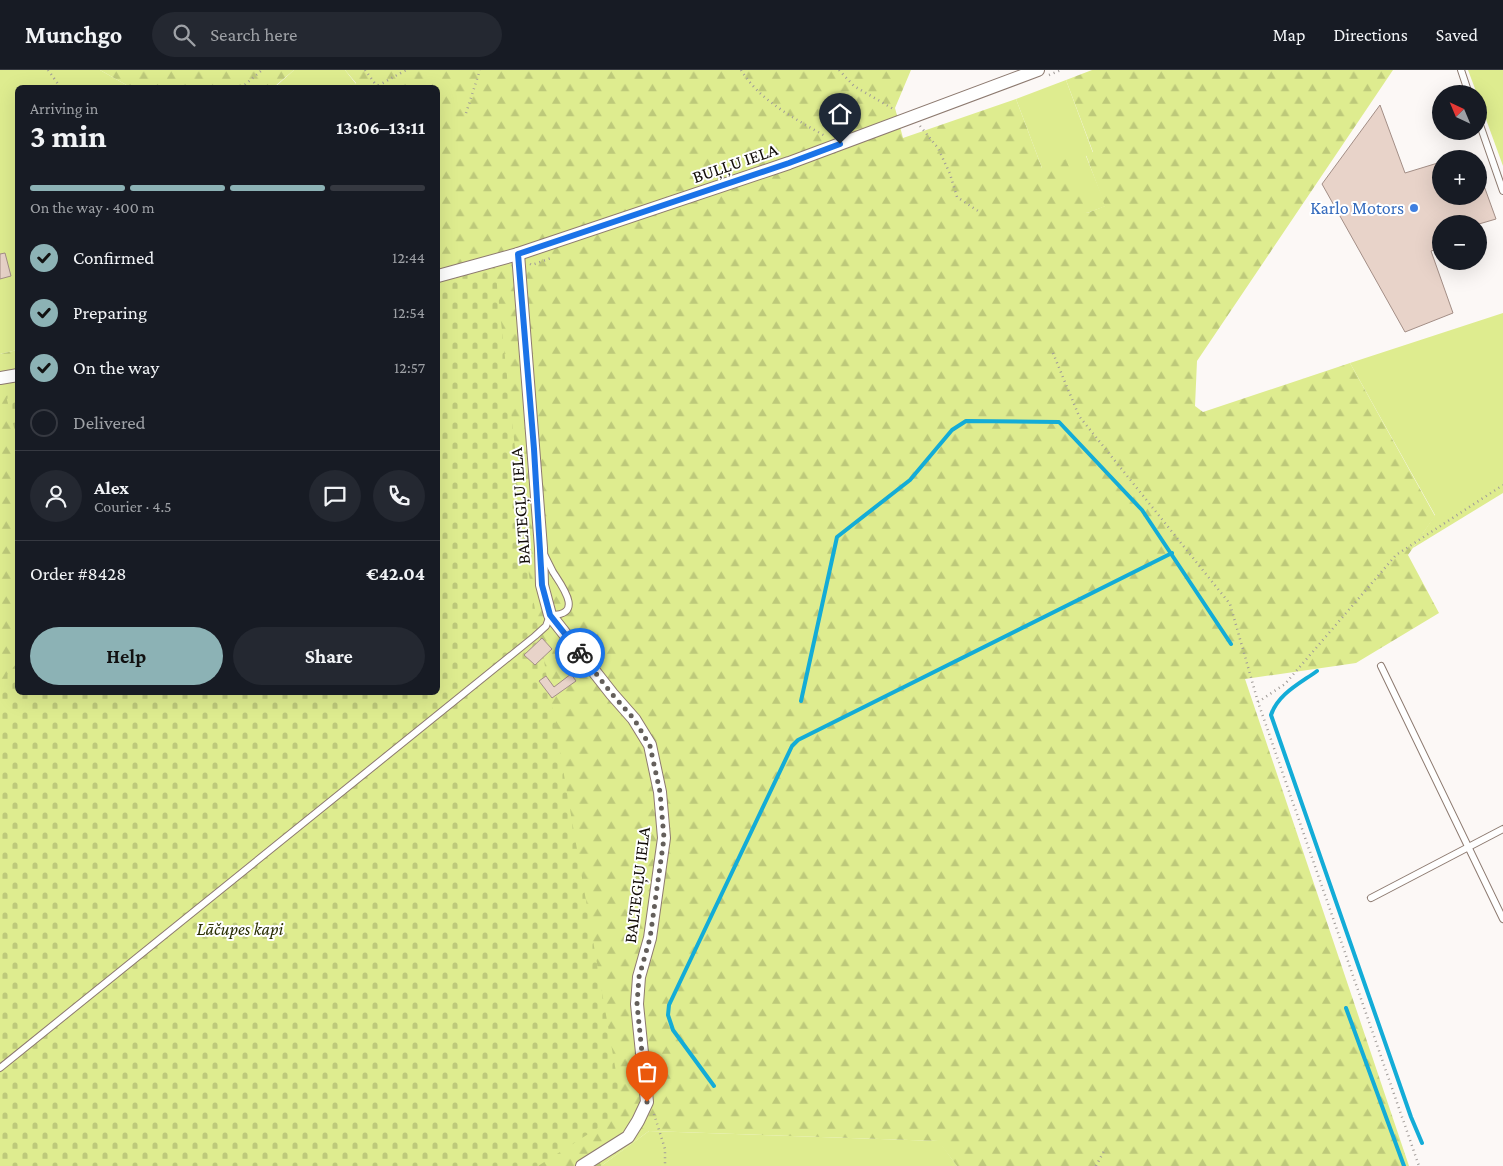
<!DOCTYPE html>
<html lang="en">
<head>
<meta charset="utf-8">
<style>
	body { margin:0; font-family:"Crimson Pro",serif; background:#242831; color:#f1f3f6; height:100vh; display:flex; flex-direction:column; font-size:19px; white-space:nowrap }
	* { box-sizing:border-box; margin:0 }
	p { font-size:16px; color:#9ea1a6 }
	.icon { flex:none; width:28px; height:28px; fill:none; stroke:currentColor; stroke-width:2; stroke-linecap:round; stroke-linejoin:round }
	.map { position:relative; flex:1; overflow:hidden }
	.sheet { position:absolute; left:15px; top:15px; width:425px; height:610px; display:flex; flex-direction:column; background:#171b24; border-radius:8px; box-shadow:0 5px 20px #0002 }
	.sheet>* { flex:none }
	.needle { width:32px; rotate:316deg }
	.tools { position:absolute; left:1432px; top:15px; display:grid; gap:10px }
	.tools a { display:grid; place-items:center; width:55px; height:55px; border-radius:50%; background:#171b24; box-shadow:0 5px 20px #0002; font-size:25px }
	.pin { position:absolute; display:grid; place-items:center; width:42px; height:42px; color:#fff; margin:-51px -21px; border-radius:50% 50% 50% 0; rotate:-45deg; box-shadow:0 0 5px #0007 }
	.pin .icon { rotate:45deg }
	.courier { position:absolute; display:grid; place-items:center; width:50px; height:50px; margin:-25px; border:4px solid #1a73e8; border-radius:50%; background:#fff; color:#222; box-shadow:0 1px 6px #0007 }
	.headline em { font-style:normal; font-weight:700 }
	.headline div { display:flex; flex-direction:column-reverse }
	.headline { display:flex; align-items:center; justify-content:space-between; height:85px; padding:0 15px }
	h1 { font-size:32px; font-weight:700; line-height:38px }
	.bar { display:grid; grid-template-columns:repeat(4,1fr); gap:8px 5px; align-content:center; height:60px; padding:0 15px }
	.bar i { height:6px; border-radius:4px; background:#363941 }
	.bar .active { background:#8cb2b5 }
	.bar p { grid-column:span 4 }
	.line { display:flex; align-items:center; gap:12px; padding:0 15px; border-top:1px solid #363941 }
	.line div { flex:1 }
	.round { display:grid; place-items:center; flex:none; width:52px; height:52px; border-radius:26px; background:#242831 }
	ol { padding:0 15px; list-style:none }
	li { display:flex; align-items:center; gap:15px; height:55px }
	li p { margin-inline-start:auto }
	li .icon { padding:5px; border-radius:50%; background:#8cb2b5; color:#111; stroke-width:4 }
	li:last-child { color:#9ea1a6 }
	li i { width:28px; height:28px; border:2px solid #363941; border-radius:50% }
	.cta { display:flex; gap:10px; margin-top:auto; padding:10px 15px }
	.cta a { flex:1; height:58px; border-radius:30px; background:#8cb2b5; color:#111; font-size:20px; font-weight:700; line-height:58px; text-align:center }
	.cta a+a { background:#242831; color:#f1f3f6 }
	header { display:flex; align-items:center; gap:30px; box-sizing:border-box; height:70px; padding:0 25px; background:#171b24; border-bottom:1px solid #363941 }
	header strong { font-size:24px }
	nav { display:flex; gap:28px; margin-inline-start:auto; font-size:18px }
	.search { width:350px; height:45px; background:#242831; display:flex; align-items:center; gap:12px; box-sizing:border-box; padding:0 18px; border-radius:28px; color:#9ea1a6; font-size:19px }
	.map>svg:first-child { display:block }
	.green { fill:#deec8f }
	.forest { fill:url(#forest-firs) }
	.cemetery { fill:url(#cemetery-stones) }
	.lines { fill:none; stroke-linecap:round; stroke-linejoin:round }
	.stream { stroke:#13acd7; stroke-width:4 }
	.building { fill:#e8d3c9; stroke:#a38e86 }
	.service-casing { stroke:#8d7a70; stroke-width:8 }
	.minor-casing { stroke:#8d7a70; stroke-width:14 }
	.path { stroke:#a09b98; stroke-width:2.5; stroke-dasharray:1 4; stroke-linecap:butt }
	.service { stroke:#fff; stroke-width:6 }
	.minor { stroke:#fff; stroke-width:12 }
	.done { stroke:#645f5b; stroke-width:5; stroke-dasharray:0 9 }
	.route { stroke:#1a73e8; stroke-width:6 }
	.shop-dot { fill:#3f7fe0; stroke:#fff; stroke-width:2 }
	.labels { text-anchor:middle; stroke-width:4; stroke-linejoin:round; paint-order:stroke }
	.street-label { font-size:18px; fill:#120c08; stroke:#fff }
	.shop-label { font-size:18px; fill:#366cbe; stroke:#fff; text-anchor:end }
	.park-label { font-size:18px; font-style:italic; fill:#2a2f03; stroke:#fff }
</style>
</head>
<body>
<header>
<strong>Munchgo</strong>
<div class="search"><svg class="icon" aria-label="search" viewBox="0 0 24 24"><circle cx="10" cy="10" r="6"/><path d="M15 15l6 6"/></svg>Search here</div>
<nav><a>Map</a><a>Directions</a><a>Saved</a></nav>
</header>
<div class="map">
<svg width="1503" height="1096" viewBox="0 0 1503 1096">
	<defs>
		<pattern id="forest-firs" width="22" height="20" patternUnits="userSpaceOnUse" patternTransform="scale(1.25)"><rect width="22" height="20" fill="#deec8f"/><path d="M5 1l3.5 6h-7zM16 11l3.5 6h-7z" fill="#bdc97a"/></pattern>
		<pattern id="cemetery-stones" width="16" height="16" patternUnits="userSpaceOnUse" patternTransform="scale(1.25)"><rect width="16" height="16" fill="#deec8f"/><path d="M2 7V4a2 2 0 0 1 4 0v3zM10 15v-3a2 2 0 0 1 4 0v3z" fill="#bdc97a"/></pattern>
	</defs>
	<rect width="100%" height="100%" fill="#fcf8f6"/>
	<g class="green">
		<polygon points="0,0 100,0 130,17 18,18 17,280 0,284"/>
		<polygon points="294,0 345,0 356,14 353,17 274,18"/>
		<polygon points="1468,0 1503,0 1503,96 1479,30 1479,24 1477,24"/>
		<polygon points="1066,10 1093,83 1086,86 1106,136 1087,143 1042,98 1016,29"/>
		<polygon points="1503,243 1503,423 1413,478 1435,445 1350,293"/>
		<polygon points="649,1061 939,1071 957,1096 601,1096"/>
	</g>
	<g class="forest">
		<polygon points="100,0 294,0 274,17 130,17"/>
		<polygon points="345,0 911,0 895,38 903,68 1016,29 1042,98 1066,89 1087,143 1105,136 1086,85 1093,82 1066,10 1092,0 1393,0 1197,291 1195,336 1203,342 1350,293 1435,446 1408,485 1439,543 1356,593 1245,609 1409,1096 957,1096 938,1071 649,1061 601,1096 0,1096 0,284 17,280 18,622 438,622 438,18 353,17 356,13"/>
	</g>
	<g class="cemetery">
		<polygon points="495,197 529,505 623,1042 538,1096 0,1096 0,613 17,593 18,622 438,622 438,212"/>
		<polygon points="17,323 18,323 17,369 6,326"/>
	</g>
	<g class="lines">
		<g class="stream">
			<path d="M1317,601c-18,13 -39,23 -46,44l140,402 11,26"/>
			<polyline points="801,631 837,467 910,410 952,360 966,351 1059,352 1142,440 1231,574"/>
			<polyline points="1346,938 1404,1096"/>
			<polyline points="714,1016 673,960 668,945 669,935 792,676 798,670 1172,483"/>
		</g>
	</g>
	<g class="building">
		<polygon points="1380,35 1405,103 1441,92 1441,126 1479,126 1479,102 1496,149 1479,154 1441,154 1441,178 1431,181 1453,243 1405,262 1322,114"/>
		<polygon points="1472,83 1474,89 1453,89"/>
		<polygon points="5,183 11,206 0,209 0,184"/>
		<polygon points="542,568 552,579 535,595 524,585"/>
		<polygon points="571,604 576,611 552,628 539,611 546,606 554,617"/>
	</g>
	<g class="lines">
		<defs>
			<g id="service">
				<polyline points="1461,0 1469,24"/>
				<polyline points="1479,52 1503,121"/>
				<polyline points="1381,596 1503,849"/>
				<polyline points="1371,828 1503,759"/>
				<path d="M0,998l535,-432 11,-10 4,-11c35,1 12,-29 3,-43 -3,-6 -6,-12 -9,-18"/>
			</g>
			<g id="minor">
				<polyline points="518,184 541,478 542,515 550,545 612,624 634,649 650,675 660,722 664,768 650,868 639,907 637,934 647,1032 638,1051 628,1067 582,1096"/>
				<polyline points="438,206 518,184 789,93 1038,0"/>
				<polyline points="0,308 18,305"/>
			</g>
		</defs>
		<use href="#service" class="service-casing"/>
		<use href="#minor" class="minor-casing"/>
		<g class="path">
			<polyline points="48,0 61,18"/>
			<polyline points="365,0 376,15"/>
			<path d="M741,0c19,31 53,48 84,66"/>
			<polyline points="839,0 854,16 895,40"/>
			<polyline points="1049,5 1061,0"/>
			<polyline points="122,18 148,18"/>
			<polyline points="241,18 262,0"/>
			<polyline points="374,18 406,0"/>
			<polyline points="466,43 480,0"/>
			<polyline points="920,56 938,78 950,104 957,127 978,141"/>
			<polyline points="530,194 532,195 551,188"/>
			<polyline points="1053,283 1079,346 1230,534 1258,632 1419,1096"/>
			<polyline points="1258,632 1285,614 1396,485 1503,415"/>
			<polyline points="654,1044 665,1079 665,1096"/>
			<polyline points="1096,1096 1104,1081"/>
		</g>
		<use href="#service" class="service"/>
		<use href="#minor" class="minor"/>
	</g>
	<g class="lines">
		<polyline class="done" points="580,583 612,624 634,649 650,676 660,722 664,768 650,868 639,907 637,934 647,1032"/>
		<polyline class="route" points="580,583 550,545 542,515 534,379 518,184 789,93 840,74"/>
	</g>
	<circle class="shop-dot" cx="1414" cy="138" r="5"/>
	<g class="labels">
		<g class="street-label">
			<text transform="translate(735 93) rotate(-19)" y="6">BUĻĻU IELA</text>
			<text transform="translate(520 436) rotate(-94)" y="6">BALTEGĻU IELA</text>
			<text transform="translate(637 815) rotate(-83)" y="6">BALTEGĻU IELA</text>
		</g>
		<g class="shop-label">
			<text x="1404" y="144">Karlo Motors</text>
		</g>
		<g class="park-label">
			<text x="240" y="865">Lāčupes kapi</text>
		</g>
	</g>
</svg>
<div class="tools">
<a><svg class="needle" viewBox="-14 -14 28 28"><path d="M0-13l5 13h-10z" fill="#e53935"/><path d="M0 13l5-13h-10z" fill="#9ea1a6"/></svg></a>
<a>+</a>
<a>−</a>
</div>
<div class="pin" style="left:647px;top:1032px;background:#ea580c"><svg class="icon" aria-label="bag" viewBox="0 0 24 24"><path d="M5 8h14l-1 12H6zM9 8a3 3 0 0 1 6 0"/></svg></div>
<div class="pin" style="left:840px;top:74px;background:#1f2937"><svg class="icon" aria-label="home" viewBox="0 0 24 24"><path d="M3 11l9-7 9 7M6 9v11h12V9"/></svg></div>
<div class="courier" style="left:580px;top:583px"><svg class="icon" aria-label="bike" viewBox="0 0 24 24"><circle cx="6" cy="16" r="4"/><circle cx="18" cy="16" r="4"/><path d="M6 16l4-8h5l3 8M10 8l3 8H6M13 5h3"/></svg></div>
<section class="sheet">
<div class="headline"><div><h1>3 min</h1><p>Arriving in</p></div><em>13:06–13:11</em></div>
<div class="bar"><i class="active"></i><i class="active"></i><i class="active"></i><i></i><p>On the way · 400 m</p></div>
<ol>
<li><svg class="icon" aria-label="check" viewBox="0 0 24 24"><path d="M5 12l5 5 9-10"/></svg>Confirmed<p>12:44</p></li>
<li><svg class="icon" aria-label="check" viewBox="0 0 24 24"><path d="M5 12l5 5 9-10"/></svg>Preparing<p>12:54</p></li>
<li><svg class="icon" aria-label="check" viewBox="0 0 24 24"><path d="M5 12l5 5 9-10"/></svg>On the way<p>12:57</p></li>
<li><i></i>Delivered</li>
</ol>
<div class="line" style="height:90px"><a class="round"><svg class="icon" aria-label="person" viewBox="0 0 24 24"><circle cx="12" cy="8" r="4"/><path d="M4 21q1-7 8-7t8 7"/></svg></a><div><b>Alex</b><p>Courier · 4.5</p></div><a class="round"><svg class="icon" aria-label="chat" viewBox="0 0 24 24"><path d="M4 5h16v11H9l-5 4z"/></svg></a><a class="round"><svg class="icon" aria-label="phone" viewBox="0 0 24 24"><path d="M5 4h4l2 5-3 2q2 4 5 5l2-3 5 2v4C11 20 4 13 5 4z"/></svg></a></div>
<div class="line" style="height:65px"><div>Order #8428</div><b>€42.04</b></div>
<div class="cta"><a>Help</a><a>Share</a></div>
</section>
</div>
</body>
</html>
